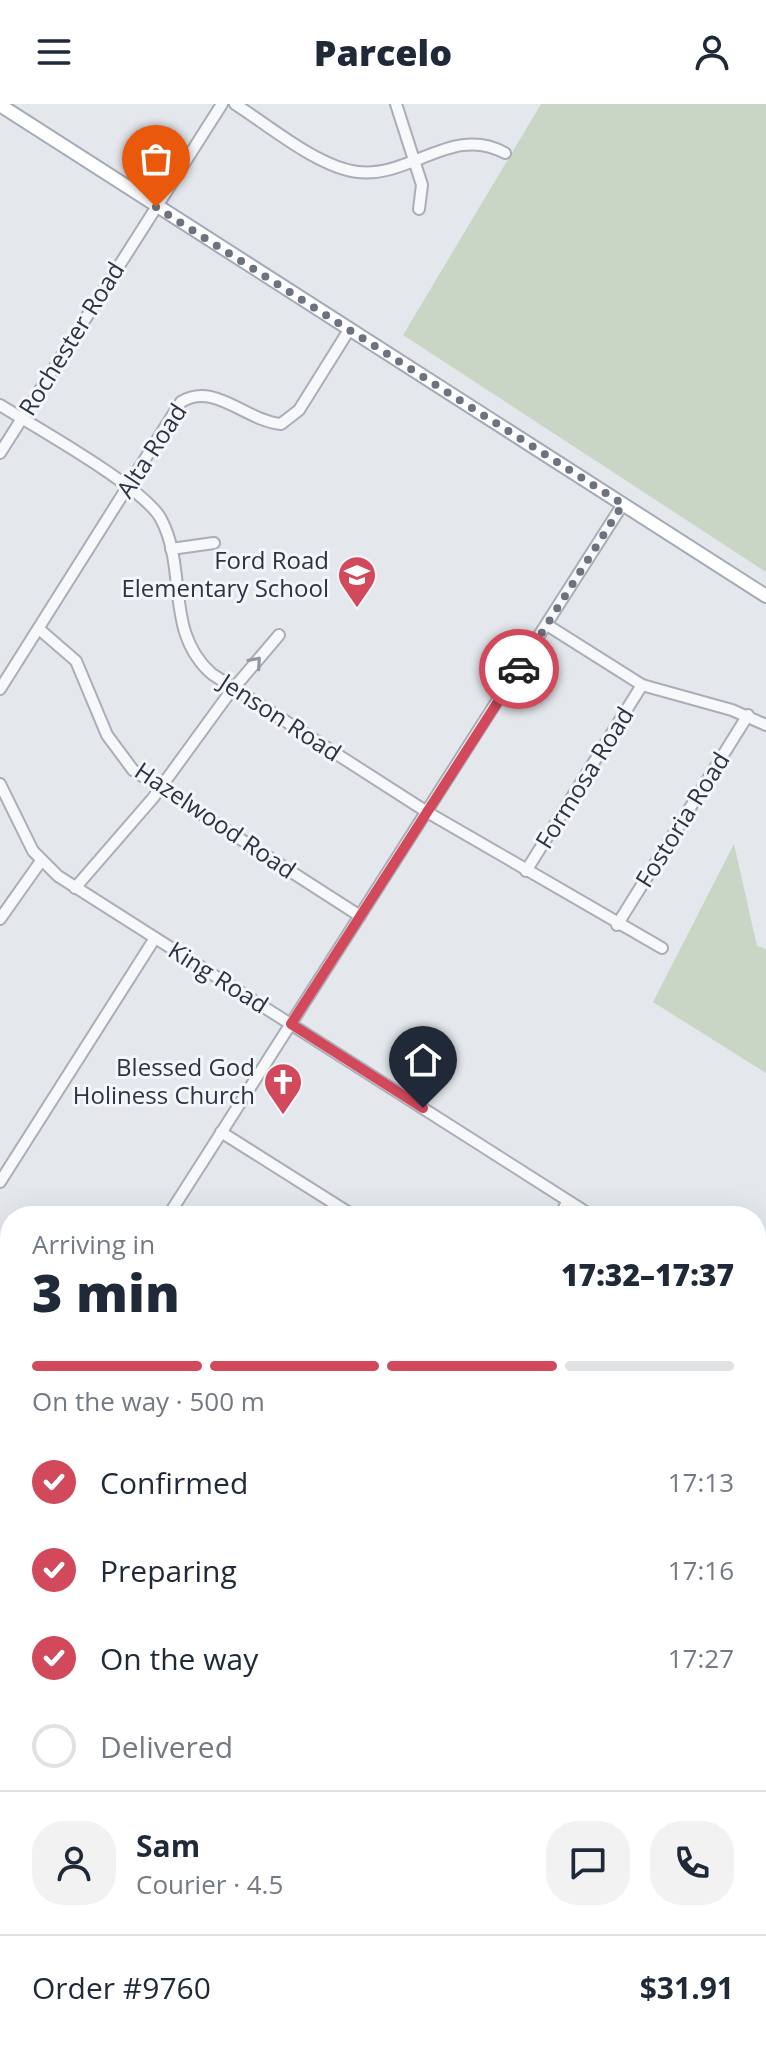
<!DOCTYPE html>
<html lang="en">
<head>
<meta charset="utf-8">
<style>
	body { margin:0; font-family:"Open Sans",sans-serif; background:#f2f2f3; color:#1f2937; height:100vh; display:flex; flex-direction:column; font-size:30px; white-space:nowrap }
	* { box-sizing:border-box; margin:0 }
	p { font-size:26px; color:#747a83 }
	.icon { flex:none; width:44px; height:44px; fill:none; stroke:currentColor; stroke-width:2; stroke-linecap:round; stroke-linejoin:round }
	.map { position:relative; flex:1; overflow:hidden }
	.sheet { position:absolute; left:0px; top:1102px; width:766px; height:850px; display:flex; flex-direction:column; background:#fff; border-radius:32px 32px 0 0; box-shadow:0 8px 32px #0002 }
	.sheet>* { flex:none }
	.pin { position:absolute; display:grid; place-items:center; width:68px; height:68px; color:#fff; margin:-82px -34px; border-radius:50% 50% 50% 0; rotate:-45deg; box-shadow:0 0 8px #0007 }
	.pin .icon { rotate:45deg }
	.courier { position:absolute; display:grid; place-items:center; width:80px; height:80px; margin:-40px; border:6px solid #d1495b; border-radius:50%; background:#fff; color:#222; box-shadow:0 2px 10px #0007 }
	.head em { font-style:normal; font-weight:800 }
	.head div { display:flex; flex-direction:column-reverse }
	.head { display:flex; align-items:center; justify-content:space-between; height:136px; padding:0 32px }
	h1 { font-size:52px; font-weight:800; line-height:60px }
	.bar { display:grid; grid-template-columns:repeat(4,1fr); gap:12px 8px; align-content:center; height:96px; padding:0 32px }
	.bar i { height:10px; border-radius:6px; background:#e0e1e3 }
	.bar .selected { background:#d1495b }
	.bar p { grid-column:span 4 }
	.line { display:flex; align-items:center; gap:20px; padding:0 32px; border-top:2px solid #e0e1e3 }
	.line div { flex:1 }
	.round { display:grid; place-items:center; flex:none; width:84px; height:84px; border-radius:32px; background:#f2f2f3 }
	ol { padding:0 32px; list-style:none }
	li { display:flex; align-items:center; gap:24px; height:88px }
	li p { margin-inline-start:auto }
	li .icon { padding:8px; border-radius:50%; background:#d1495b; color:#fff; stroke-width:4 }
	li:last-child { color:#747a83 }
	li i { width:44px; height:44px; border:4px solid #e0e1e3; border-radius:50% }
	header { display:flex; justify-content:space-between; align-items:center; height:104px; padding:0 32px; background:#fff; font-size:36px; font-weight:800 }
	.map>svg:first-child { display:block }
	.green { fill:#c9d6c5 }
	.lines { fill:none; stroke-linecap:round; stroke-linejoin:round }
	.minor-casing { stroke:#a9aeb7; stroke-width:14 }
	.major-casing { stroke:#a3abb8; stroke-width:16 }
	.minor { stroke:#f7f8fa; stroke-width:10 }
	.major { stroke:#fff; stroke-width:12 }
	.oneway { stroke:#9196a0 }
	.done { stroke:#6c737f; stroke-width:8; stroke-dasharray:0 14.4 }
	.route { stroke:#d1495b; stroke-width:10 }
	.labels { text-anchor:middle; stroke-width:6; stroke-linejoin:round; paint-order:stroke }
	.street-label { font-size:24px; fill:#2b3445; stroke:#f4f6f9 }
	.poi-label { font-size:24px; fill:#2b3445; stroke:#f4f6f9; text-anchor:end }
</style>
</head>
<body>
<header><svg class="icon" aria-label="menu" viewBox="0 0 24 24"><path d="M4 6h16M4 12h16M4 18h16"/></svg>Parcelo<svg class="icon" aria-label="person" viewBox="0 0 24 24"><circle cx="12" cy="8" r="4"/><path d="M4 21q1-7 8-7t8 7"/></svg></header>
<div class="map">
<svg width="766" height="1951" viewBox="0 0 766 1951">
	<rect width="100%" height="100%" fill="#e4e7ec"/>
	<g class="green">
		<polygon points="541,0 766,0 766,468 403,231"/>
		<polygon points="734,740 757,842 766,845 766,969 653,898"/>
		<polygon points="0,1797 10,1804 10,1923 0,1919"/>
		<polygon points="71,1942 223,1942 237,1951 100,1951"/>
	</g>
	<g class="lines">
		<defs>
			<g id="minor">
				<path d="M235,0c33,21 84,64 123,68 53,6 95,-48 147,-19"/>
				<polyline points="396,0 422,81 419,105"/>
				<path d="M0,301c35,22 145,83 161,114 27,51 3,113 51,155l215,138 235,136"/>
				<polyline points="0,349 222,0"/>
				<polyline points="171,445 214,439"/>
				<polyline points="547,521 642,581 732,606 766,621"/>
				<polyline points="39,525 76,557 107,631 133,666 360,812"/>
				<path d="M0,585l181,-287c33,-21 65,19 100,22l18,-14 50,-80"/>
				<polyline points="0,680 33,747 58,772 592,1112"/>
				<polyline points="526,767 642,581"/>
				<polyline points="75,784 153,694 228,591 279,531"/>
				<polyline points="0,815 41,757"/>
				<polyline points="617,821 748,611"/>
				<polyline points="221,1028 354,1112"/>
				<polyline points="0,1078 155,834"/>
				<polyline points="168,1112 623,400"/>
				<polyline points="559,1112 568,1097"/>
				<polyline points="0,1183 10,1192"/>
				<polyline points="756,1215 766,1221"/>
				<polyline points="0,1344 10,1350"/>
				<polyline points="756,1366 766,1373"/>
				<polyline points="0,1373 10,1358"/>
				<polyline points="756,1393 766,1378"/>
				<polyline points="756,1518 766,1525"/>
				<polyline points="756,1675 766,1681"/>
				<polyline points="756,1906 766,1913"/>
				<polyline points="266,1948 269,1942"/>
				<polyline points="525,1951 531,1942"/>
			</g>
			<g id="major">
				<polyline points="0,1 766,492"/>
				<polyline points="0,1697 10,1703"/>
				<polyline points="389,1942 403,1951"/>
			</g>
		</defs>
		<use href="#minor" class="minor-casing"/>
		<use href="#major" class="major-casing"/>
		<use href="#minor" class="minor"/>
		<use href="#major" class="major"/>
	</g>
	<defs><path id="oneway-chevron" d="M-2-3.5L2.5 0L-2 3.5" fill="none" stroke-width="1.6" stroke-linecap="round" stroke-linejoin="round" transform="scale(2)"/></defs>
	<use class="oneway" href="#oneway-chevron" transform="translate(256 558) rotate(-49)"/>
	<g class="lines">
		<polyline class="done" points="156,103 623,400 519,565"/>
		<polyline class="route" points="423,1004 291,920 519,565"/>
	</g>
	<defs>
		<symbol id="school-pin" viewBox="-11 -11 22 30"><path d="M0 17L-7.5 6A9.5 9.5 0 1 1 7.5 6Z" fill="#d1495b" stroke="#f4f6f9"/><path d="M0-5L7-2L0 1L-7-2ZM-4 1L0 2.5L4 1V4Q0 6-4 4Z" fill="#fff"/></symbol>
		<symbol id="church-pin" viewBox="-11 -11 22 30"><path d="M0 17L-7.5 6A9.5 9.5 0 1 1 7.5 6Z" fill="#d1495b" stroke="#f4f6f9"/><path d="M-1.2-6h2.4v3.5h3.3v2.4h-3.3V6h-2.4V-.1h-3.3v-2.4h3.3Z" fill="#fff"/></symbol>
	</defs>
	<g fill-rule="evenodd">
		<use href="#school-pin" x="335" y="449" width="44" height="60"/>
		<use href="#church-pin" x="261" y="956" width="44" height="60"/>
	</g>
	<g class="labels">
		<g class="street-label">
			<text transform="translate(72 235) rotate(-58)" y="8">Rochester Road</text>
			<text transform="translate(152 347) rotate(-57)" y="8">Alta Road</text>
			<text transform="translate(280 614) rotate(33)" y="8">Jenson Road</text>
			<text transform="translate(585 674) rotate(-58)" y="8">Formosa Road</text>
			<text transform="translate(683 716) rotate(-58)" y="8">Fostoria Road</text>
			<text transform="translate(215 717) rotate(34)" y="8">Hazelwood Road</text>
			<text transform="translate(218 874) rotate(32)" y="8">King Road</text>
		</g>
		<g class="poi-label">
			<text x="329" y="465">Ford Road<tspan x="329" dy="28">Elementary School</tspan></text>
			<text x="255" y="972">Blessed God<tspan x="255" dy="28">Holiness Church</tspan></text>
		</g>
	</g>
</svg>
<div class="pin" style="left:156px;top:103px;background:#ea580c"><svg class="icon" aria-label="bag" viewBox="0 0 24 24"><path d="M5 8h14l-1 12H6zM9 8a3 3 0 0 1 6 0"/></svg></div>
<div class="pin" style="left:423px;top:1004px;background:#1f2937"><svg class="icon" aria-label="home" viewBox="0 0 24 24"><path d="M3 11l9-7 9 7M6 9v11h12V9"/></svg></div>
<div class="courier" style="left:519px;top:565px"><svg class="icon" aria-label="car" viewBox="0 0 24 24"><path d="M5 17H2v-5l4-1 3-4h7l3 4 3 1v5h-3M9 17h6M6 11h13"/><circle cx="7" cy="17" r="2"/><circle cx="17" cy="17" r="2"/></svg></div>
<section class="sheet">
<div class="head"><div><h1>3 min</h1><p>Arriving in</p></div><em>17:32–17:37</em></div>
<div class="bar"><i class="selected"></i><i class="selected"></i><i class="selected"></i><i></i><p>On the way · 500 m</p></div>
<ol>
<li><svg class="icon" aria-label="check" viewBox="0 0 24 24"><path d="M5 12l5 5 9-10"/></svg>Confirmed<p>17:13</p></li>
<li><svg class="icon" aria-label="check" viewBox="0 0 24 24"><path d="M5 12l5 5 9-10"/></svg>Preparing<p>17:16</p></li>
<li><svg class="icon" aria-label="check" viewBox="0 0 24 24"><path d="M5 12l5 5 9-10"/></svg>On the way<p>17:27</p></li>
<li><i></i>Delivered</li>
</ol>
<div class="line" style="height:144px"><a class="round"><svg class="icon" aria-label="person" viewBox="0 0 24 24"><circle cx="12" cy="8" r="4"/><path d="M4 21q1-7 8-7t8 7"/></svg></a><div><b>Sam</b><p>Courier · 4.5</p></div><a class="round"><svg class="icon" aria-label="chat" viewBox="0 0 24 24"><path d="M4 5h16v11H9l-5 4z"/></svg></a><a class="round"><svg class="icon" aria-label="phone" viewBox="0 0 24 24"><path d="M5 4h4l2 5-3 2q2 4 5 5l2-3 5 2v4C11 20 4 13 5 4z"/></svg></a></div>
<div class="line" style="height:104px"><div>Order #9760</div><b>$31.91</b></div>
</section>
</div>
</body>
</html>
